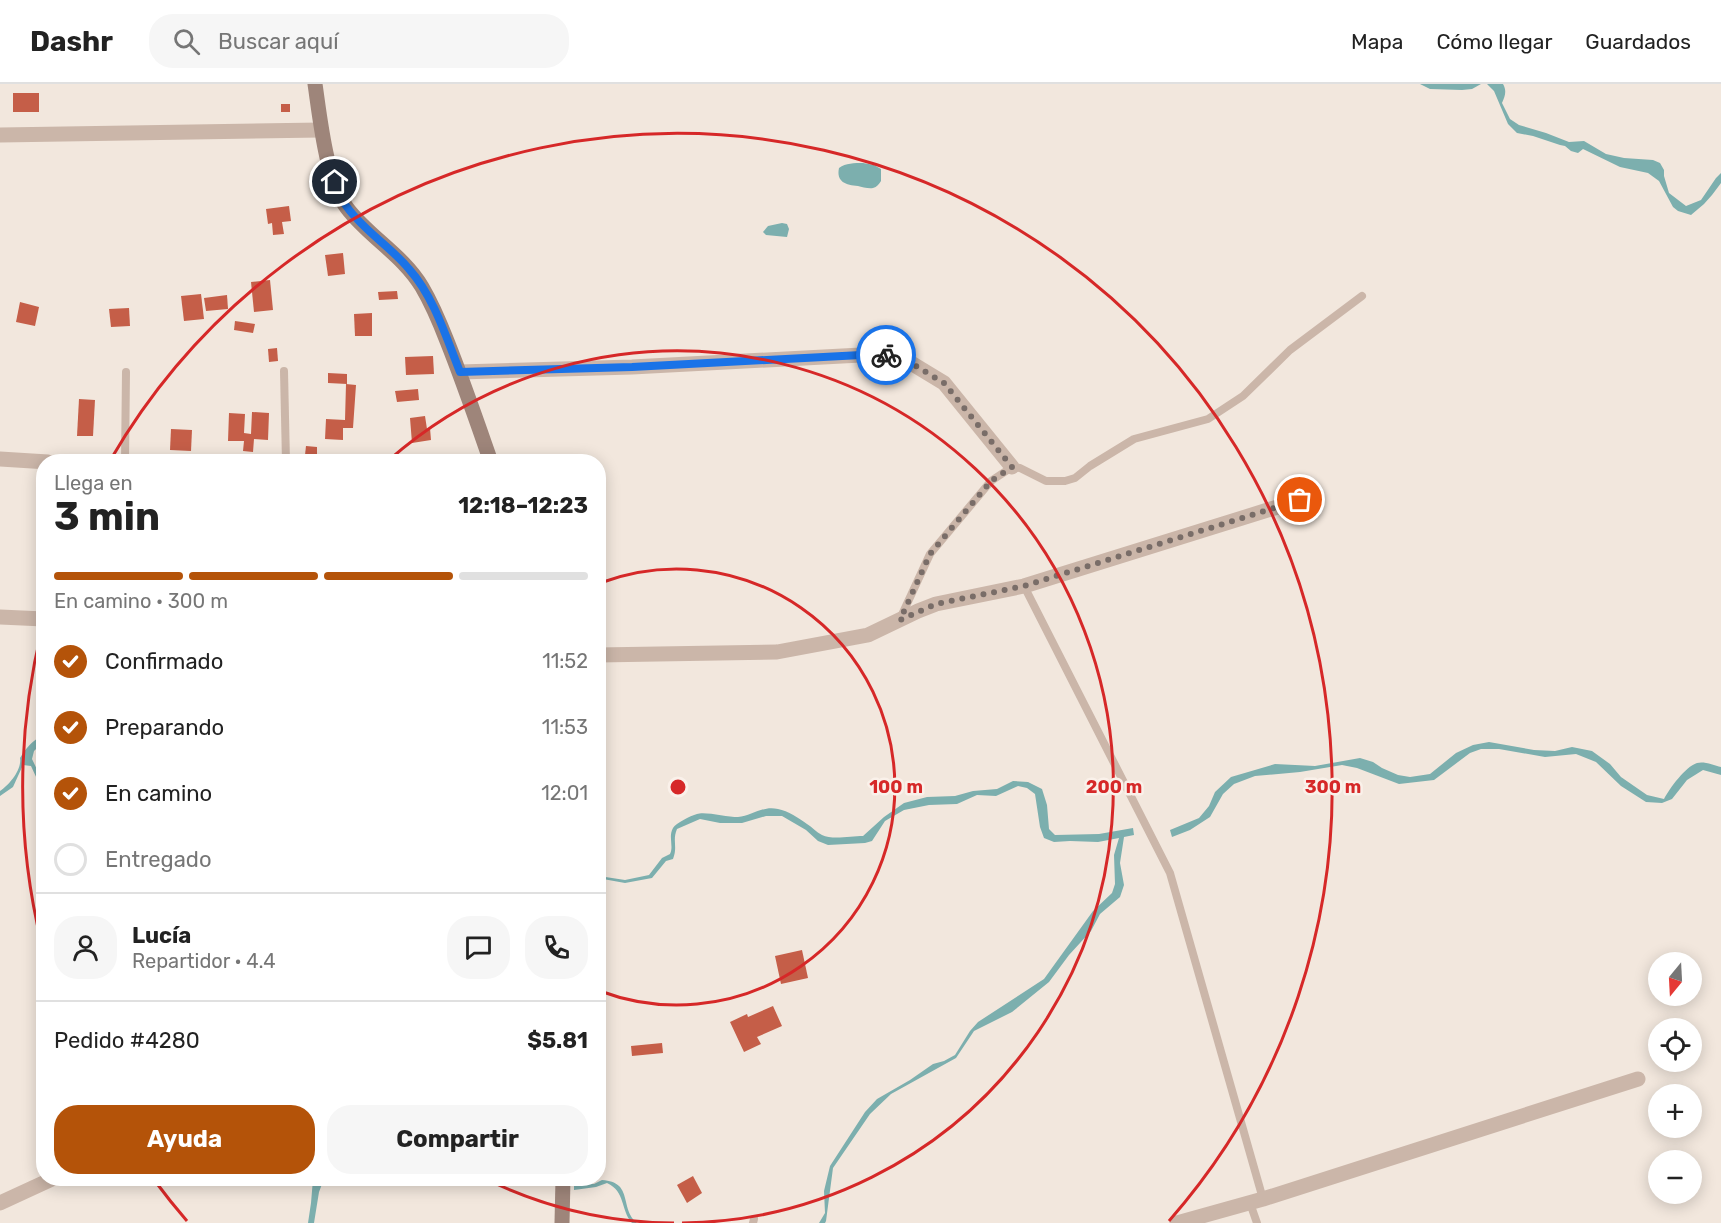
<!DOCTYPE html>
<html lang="es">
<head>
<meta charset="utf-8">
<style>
	body { margin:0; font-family:Rubik,sans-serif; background:#f6f6f6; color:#222; height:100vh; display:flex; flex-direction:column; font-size:22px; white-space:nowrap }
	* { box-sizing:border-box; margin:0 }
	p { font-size:20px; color:#767676 }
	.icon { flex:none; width:33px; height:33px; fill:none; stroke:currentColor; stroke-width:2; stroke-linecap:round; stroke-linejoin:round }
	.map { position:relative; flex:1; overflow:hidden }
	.sheet { position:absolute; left:36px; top:370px; width:570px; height:732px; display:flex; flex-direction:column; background:#fff; border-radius:24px; box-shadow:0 3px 15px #0003 }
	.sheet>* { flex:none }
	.needle { width:39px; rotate:198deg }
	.buttons { position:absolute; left:1648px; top:868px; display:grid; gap:12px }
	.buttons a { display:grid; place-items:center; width:54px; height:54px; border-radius:50%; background:#fff; box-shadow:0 3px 15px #0003; font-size:30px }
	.pin { position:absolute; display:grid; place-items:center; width:51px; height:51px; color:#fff; margin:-26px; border:3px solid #fff; border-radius:50%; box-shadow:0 2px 6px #0007 }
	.courier { position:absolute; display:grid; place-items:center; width:60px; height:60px; margin:-30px; border:4px solid #1a73e8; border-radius:50%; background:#fff; color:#222; box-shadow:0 2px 8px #0007 }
	.summary em { font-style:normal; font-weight:700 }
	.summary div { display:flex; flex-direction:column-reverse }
	.summary { display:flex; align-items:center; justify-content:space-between; height:102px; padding:0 18px }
	h1 { font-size:39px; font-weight:700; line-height:45px }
	.bar { display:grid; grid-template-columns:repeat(4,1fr); gap:9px 6px; align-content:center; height:72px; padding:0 18px }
	.bar i { height:8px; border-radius:4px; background:#e0e0e0 }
	.bar .current { background:#b45309 }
	.bar p { grid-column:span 4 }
	.line { display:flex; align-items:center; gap:15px; padding:0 18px; border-top:2px solid #e0e0e0 }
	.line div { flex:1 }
	.round { display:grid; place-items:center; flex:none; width:63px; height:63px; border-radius:24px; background:#f6f6f6 }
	ol { padding:0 18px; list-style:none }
	li { display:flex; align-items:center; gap:18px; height:66px }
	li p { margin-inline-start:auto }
	li .icon { padding:6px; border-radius:50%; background:#b45309; color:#fff; stroke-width:4 }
	li:last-child { color:#767676 }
	li i { width:33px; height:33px; border:3px solid #e0e0e0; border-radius:50% }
	.primary-button { display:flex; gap:12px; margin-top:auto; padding:12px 18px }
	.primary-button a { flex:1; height:69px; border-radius:24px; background:#b45309; color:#fff; font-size:24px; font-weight:700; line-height:69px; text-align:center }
	.primary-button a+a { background:#f6f6f6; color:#222 }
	header { display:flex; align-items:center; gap:36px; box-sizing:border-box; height:84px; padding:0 30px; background:#fff; border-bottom:2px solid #e0e0e0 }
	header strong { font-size:28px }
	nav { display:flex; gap:33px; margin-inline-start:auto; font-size:21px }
	.search { width:420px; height:54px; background:#f6f6f6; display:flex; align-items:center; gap:15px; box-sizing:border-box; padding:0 21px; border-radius:24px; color:#767676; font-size:22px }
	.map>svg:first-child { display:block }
	.water { fill:#7cafae }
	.building { fill:#c55e48 }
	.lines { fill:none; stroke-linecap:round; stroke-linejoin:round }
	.lane { stroke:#cbb6a9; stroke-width:8 }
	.street { stroke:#cbb6a9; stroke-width:15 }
	.secondary { stroke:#9e857a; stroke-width:15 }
	.done { stroke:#796d68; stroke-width:6; stroke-dasharray:0 10.8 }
	.route { stroke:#1a73e8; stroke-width:8 }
	.ring { fill:none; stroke:#d62828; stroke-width:3 }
	.centre { fill:#d62828; stroke:#faf1ea; stroke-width:3 }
	.ring-label { font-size:18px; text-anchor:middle; font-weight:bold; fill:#d62828; stroke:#faf1ea; stroke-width:5; stroke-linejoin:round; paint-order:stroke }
</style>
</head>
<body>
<header>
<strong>Dashr</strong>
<div class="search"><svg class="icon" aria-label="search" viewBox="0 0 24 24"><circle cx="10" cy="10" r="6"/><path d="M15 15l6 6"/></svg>Buscar aquí</div>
<nav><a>Mapa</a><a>Cómo llegar</a><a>Guardados</a></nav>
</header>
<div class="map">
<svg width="1721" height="1139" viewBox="0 0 1721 1139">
	<rect width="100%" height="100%" fill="#f2e7dd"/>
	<g class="water">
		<polygon points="1420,0 1481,0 1472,5 1462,6 1430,5"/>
		<path d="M1487,0h16c4,7 2,12 -1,19l8,16 9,6 27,8 23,9 15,-1 22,13 18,4 29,2 7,3 4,7v6l5,17 17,13 15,-6 15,-22 5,-5v10l-9,12 -8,9 -13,11 -13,-4 -5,-4 -14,-26 -11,-8 -28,-6 -37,-18 -5,4 -7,-2 -6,-5 -5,-1 -27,-9 -16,-3 -9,-9 -14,-33z"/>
		<path d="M863,79l11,2 7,4v12c-2,3 -4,6 -8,7 -4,1 -11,-1 -15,-2 -12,-1 -22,-4 -19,-18 7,-5 15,-5 24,-5z"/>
		<polygon points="782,139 787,140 789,145 787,153 766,151 763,148 768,142"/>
		<path d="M43,651v7l-9,9 -2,8 11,23v4l-6,-7 -6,-13 -8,-1 -10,22 -13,9v-5c9,-6 22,-21 20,-33 6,-10 12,-17 23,-23z"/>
		<path d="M1489,658l45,8 21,1 17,-4 20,4 18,13 11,13 26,18 17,4c6,-11 21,-32 33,-36 7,-2 17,2 24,4v8l-18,-5 -16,10 -15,19 -10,4 -16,-1 -25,-16 -25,-24 -20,-8 -31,3 -46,-8h-18l-11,4 -36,27 -35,4 -42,-16 -15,-3 -42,7 -45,4 -21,8 -11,10 -13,23 -20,13 -18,7 -2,-7 29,-12 10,-12 6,-14 16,-15 44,-13 40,2 45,-8 13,4 9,6 16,7 12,2 20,-3 26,-21 17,-8z"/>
		<path d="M1013,697l15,1 14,7 5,16 2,24 6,6 44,-1 34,-6 1,7 -10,2 -4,26 4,22 -4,12 -20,17 -9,17 -22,24 -20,27 -37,30 -38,19 -18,27 -65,36 -21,20 -37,54 -7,53 -1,2h-6l6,-10 -1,-22 6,-25 35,-54 12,-13 33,-19 23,-16 11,-3 11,-6 15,-24 8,-9 66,-43 49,-68 19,-18 3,-9 -1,-29 5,-17 -21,4 -28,-1 -16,1 -10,-4 -4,-11 -5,-33 -8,-6 -9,-2 -22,10 -19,-1 -20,9 -28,1 -25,5 -19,11 -13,20 -7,2 -37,2 -10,-4 -12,-11 -24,-14h-16l-24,7h-22l-20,-4 -23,10c-5,12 1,17 -4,30l-7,2 -14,17 -27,5 -22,-4 -4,1v-4l26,4 24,-5 13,-17 8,-4c4,-8 -2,-17 3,-26 3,-5 17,-12 24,-14 7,-3 30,3 41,3 14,-1 25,-12 40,-8 10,2 21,9 29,15 5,3 9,8 15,11 10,5 29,1 41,1l21,-19 20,-14 23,-6 28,-1 18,-5 24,-2z"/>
		<polygon points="313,1095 324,1095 319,1108 314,1139 308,1139 311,1119"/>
		<path d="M602,1096c32,2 17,28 35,43h-5c-12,-14 -6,-31 -25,-40l-11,4 -22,3v-7l20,1z"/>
	</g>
	<g class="building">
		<rect x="13" y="9" width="26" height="19"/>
		<rect x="281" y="20" width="9" height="8"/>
		<polygon points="289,122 291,137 282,138 284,150 273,151 272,139 268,140 266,125"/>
		<polygon points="343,169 345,190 328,192 325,171"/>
		<polygon points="270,196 273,226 254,228 251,198"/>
		<polygon points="397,207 398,215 379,216 378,208"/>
		<polygon points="201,210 204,235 184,237 181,212"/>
		<polygon points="227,211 228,225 206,227 204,214"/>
		<polygon points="20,218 39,223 35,242 16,238"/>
		<polygon points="129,224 130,242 111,243 109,225"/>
		<polygon points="372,229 372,252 355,252 354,230"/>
		<polygon points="235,237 255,240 253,249 234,246"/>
		<polygon points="277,264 278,277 269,278 268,265"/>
		<polygon points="433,272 434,290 406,291 405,273"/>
		<polygon points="328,289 347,290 347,300 328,299"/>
		<polygon points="346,300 356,301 353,344 343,344 343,356 325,355 326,335 345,336"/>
		<polygon points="418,305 419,316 397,318 395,307"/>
		<polygon points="79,315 95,316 93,352 77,352"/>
		<polygon points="252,328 269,329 268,356 254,355 253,368 243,367 244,357 228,357 229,329 245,330 244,349 251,350"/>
		<polygon points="425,332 427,345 430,344 431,356 412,359 410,334"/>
		<polygon points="171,345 192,346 191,367 170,366"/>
		<polygon points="306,362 317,363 317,371 305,371"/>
		<polygon points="802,866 808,894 781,900 775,872"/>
		<polygon points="773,922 782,942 757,953 761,960 744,968 730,938 747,930 748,933"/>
		<polygon points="662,959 663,969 632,972 631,962"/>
		<polygon points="693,1092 702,1109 687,1119 677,1101"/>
	</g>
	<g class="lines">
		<g class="lane">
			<polyline points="284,287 286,378"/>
			<polyline points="125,378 126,288"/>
			<polyline points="1024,502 1170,789 1263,1115"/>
			<polyline points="900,535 930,470 991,397 1012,383 1020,384 1046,397 1065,397 1075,394 1090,382 1134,355 1208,335 1243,312 1290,266 1362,212"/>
			<polyline points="1250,1119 1257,1139"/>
			<polyline points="753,1139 754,1135"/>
		</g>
		<g class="street">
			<polyline points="0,51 321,46"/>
			<polyline points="460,288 632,283 880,270 911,279 944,299 1012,383"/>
			<polyline points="0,375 48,378"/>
			<polyline points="0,533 44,535"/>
			<polyline points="598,571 777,568 868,551 918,527 936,520 1024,502 1300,416"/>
			<polyline points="0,1119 52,1095"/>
			<polyline points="1177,1139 1263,1115 1638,995"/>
		</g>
		<g class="secondary">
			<path d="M315,0c5,34 11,96 32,124 22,29 56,47 75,79 10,17 18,36 25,54 16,40 30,81 44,121"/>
			<polyline points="562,1139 563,1095"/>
		</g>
	</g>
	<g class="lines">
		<polyline class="done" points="886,271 911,279 944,299 1012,383 991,397 930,470 900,536 936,520 1024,502 1300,416"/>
		<path class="route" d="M335,98c3,9 6,18 12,25 17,24 43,39 62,62 25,28 37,68 51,103l172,-5 248,-13 6,1"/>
	</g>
	<g class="ring">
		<path d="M600 499A218 218 0 1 1 600 907"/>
		<path d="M674 1139A436 436 0 0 1 490 1097M389 376A436 436 0 1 1 682 1139"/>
		<path d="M187 1137A655 655 0 0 1 155 1097M42 861A655 655 0 0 1 42 545M111 375A655 655 0 1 1 1169 1137"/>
	</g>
	<circle cx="678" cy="703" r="9" class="centre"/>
	<g class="ring-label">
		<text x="896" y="709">100 m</text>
		<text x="1114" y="709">200 m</text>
		<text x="1333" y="709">300 m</text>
	</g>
</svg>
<div class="buttons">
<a><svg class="needle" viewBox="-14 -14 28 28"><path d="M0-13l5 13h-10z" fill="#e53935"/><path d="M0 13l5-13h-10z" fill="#767676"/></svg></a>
<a><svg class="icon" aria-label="locate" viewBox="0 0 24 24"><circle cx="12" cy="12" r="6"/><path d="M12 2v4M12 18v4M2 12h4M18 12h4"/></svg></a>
<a>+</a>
<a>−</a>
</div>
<div class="pin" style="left:1300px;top:416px;background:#ea580c"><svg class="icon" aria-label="bag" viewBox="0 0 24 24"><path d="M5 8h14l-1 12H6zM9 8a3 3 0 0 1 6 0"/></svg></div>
<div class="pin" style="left:335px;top:98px;background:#1f2937"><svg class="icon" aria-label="home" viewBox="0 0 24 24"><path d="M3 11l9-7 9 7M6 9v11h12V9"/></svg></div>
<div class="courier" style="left:886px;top:271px"><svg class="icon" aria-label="bike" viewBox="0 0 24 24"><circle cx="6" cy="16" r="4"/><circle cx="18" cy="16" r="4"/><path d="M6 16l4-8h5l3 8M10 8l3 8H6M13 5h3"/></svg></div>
<section class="sheet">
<div class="summary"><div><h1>3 min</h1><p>Llega en</p></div><em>12:18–12:23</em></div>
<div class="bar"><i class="current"></i><i class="current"></i><i class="current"></i><i></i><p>En camino · 300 m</p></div>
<ol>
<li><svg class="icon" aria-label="check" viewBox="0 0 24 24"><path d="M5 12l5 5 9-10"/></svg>Confirmado<p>11:52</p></li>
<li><svg class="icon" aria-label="check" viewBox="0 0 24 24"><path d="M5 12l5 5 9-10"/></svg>Preparando<p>11:53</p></li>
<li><svg class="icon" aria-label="check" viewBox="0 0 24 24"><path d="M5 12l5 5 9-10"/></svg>En camino<p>12:01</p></li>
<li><i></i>Entregado</li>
</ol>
<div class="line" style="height:108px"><a class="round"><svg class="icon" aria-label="person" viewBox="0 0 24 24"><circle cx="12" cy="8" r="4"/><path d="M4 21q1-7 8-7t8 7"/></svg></a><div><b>Lucía</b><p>Repartidor · 4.4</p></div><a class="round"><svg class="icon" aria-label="chat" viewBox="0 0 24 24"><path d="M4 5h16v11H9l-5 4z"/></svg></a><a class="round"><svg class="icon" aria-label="phone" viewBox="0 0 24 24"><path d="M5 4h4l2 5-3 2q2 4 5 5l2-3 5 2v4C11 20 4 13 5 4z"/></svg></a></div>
<div class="line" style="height:78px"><div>Pedido #4280</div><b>$5.81</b></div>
<div class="primary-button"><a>Ayuda</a><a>Compartir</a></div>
</section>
</div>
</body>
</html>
